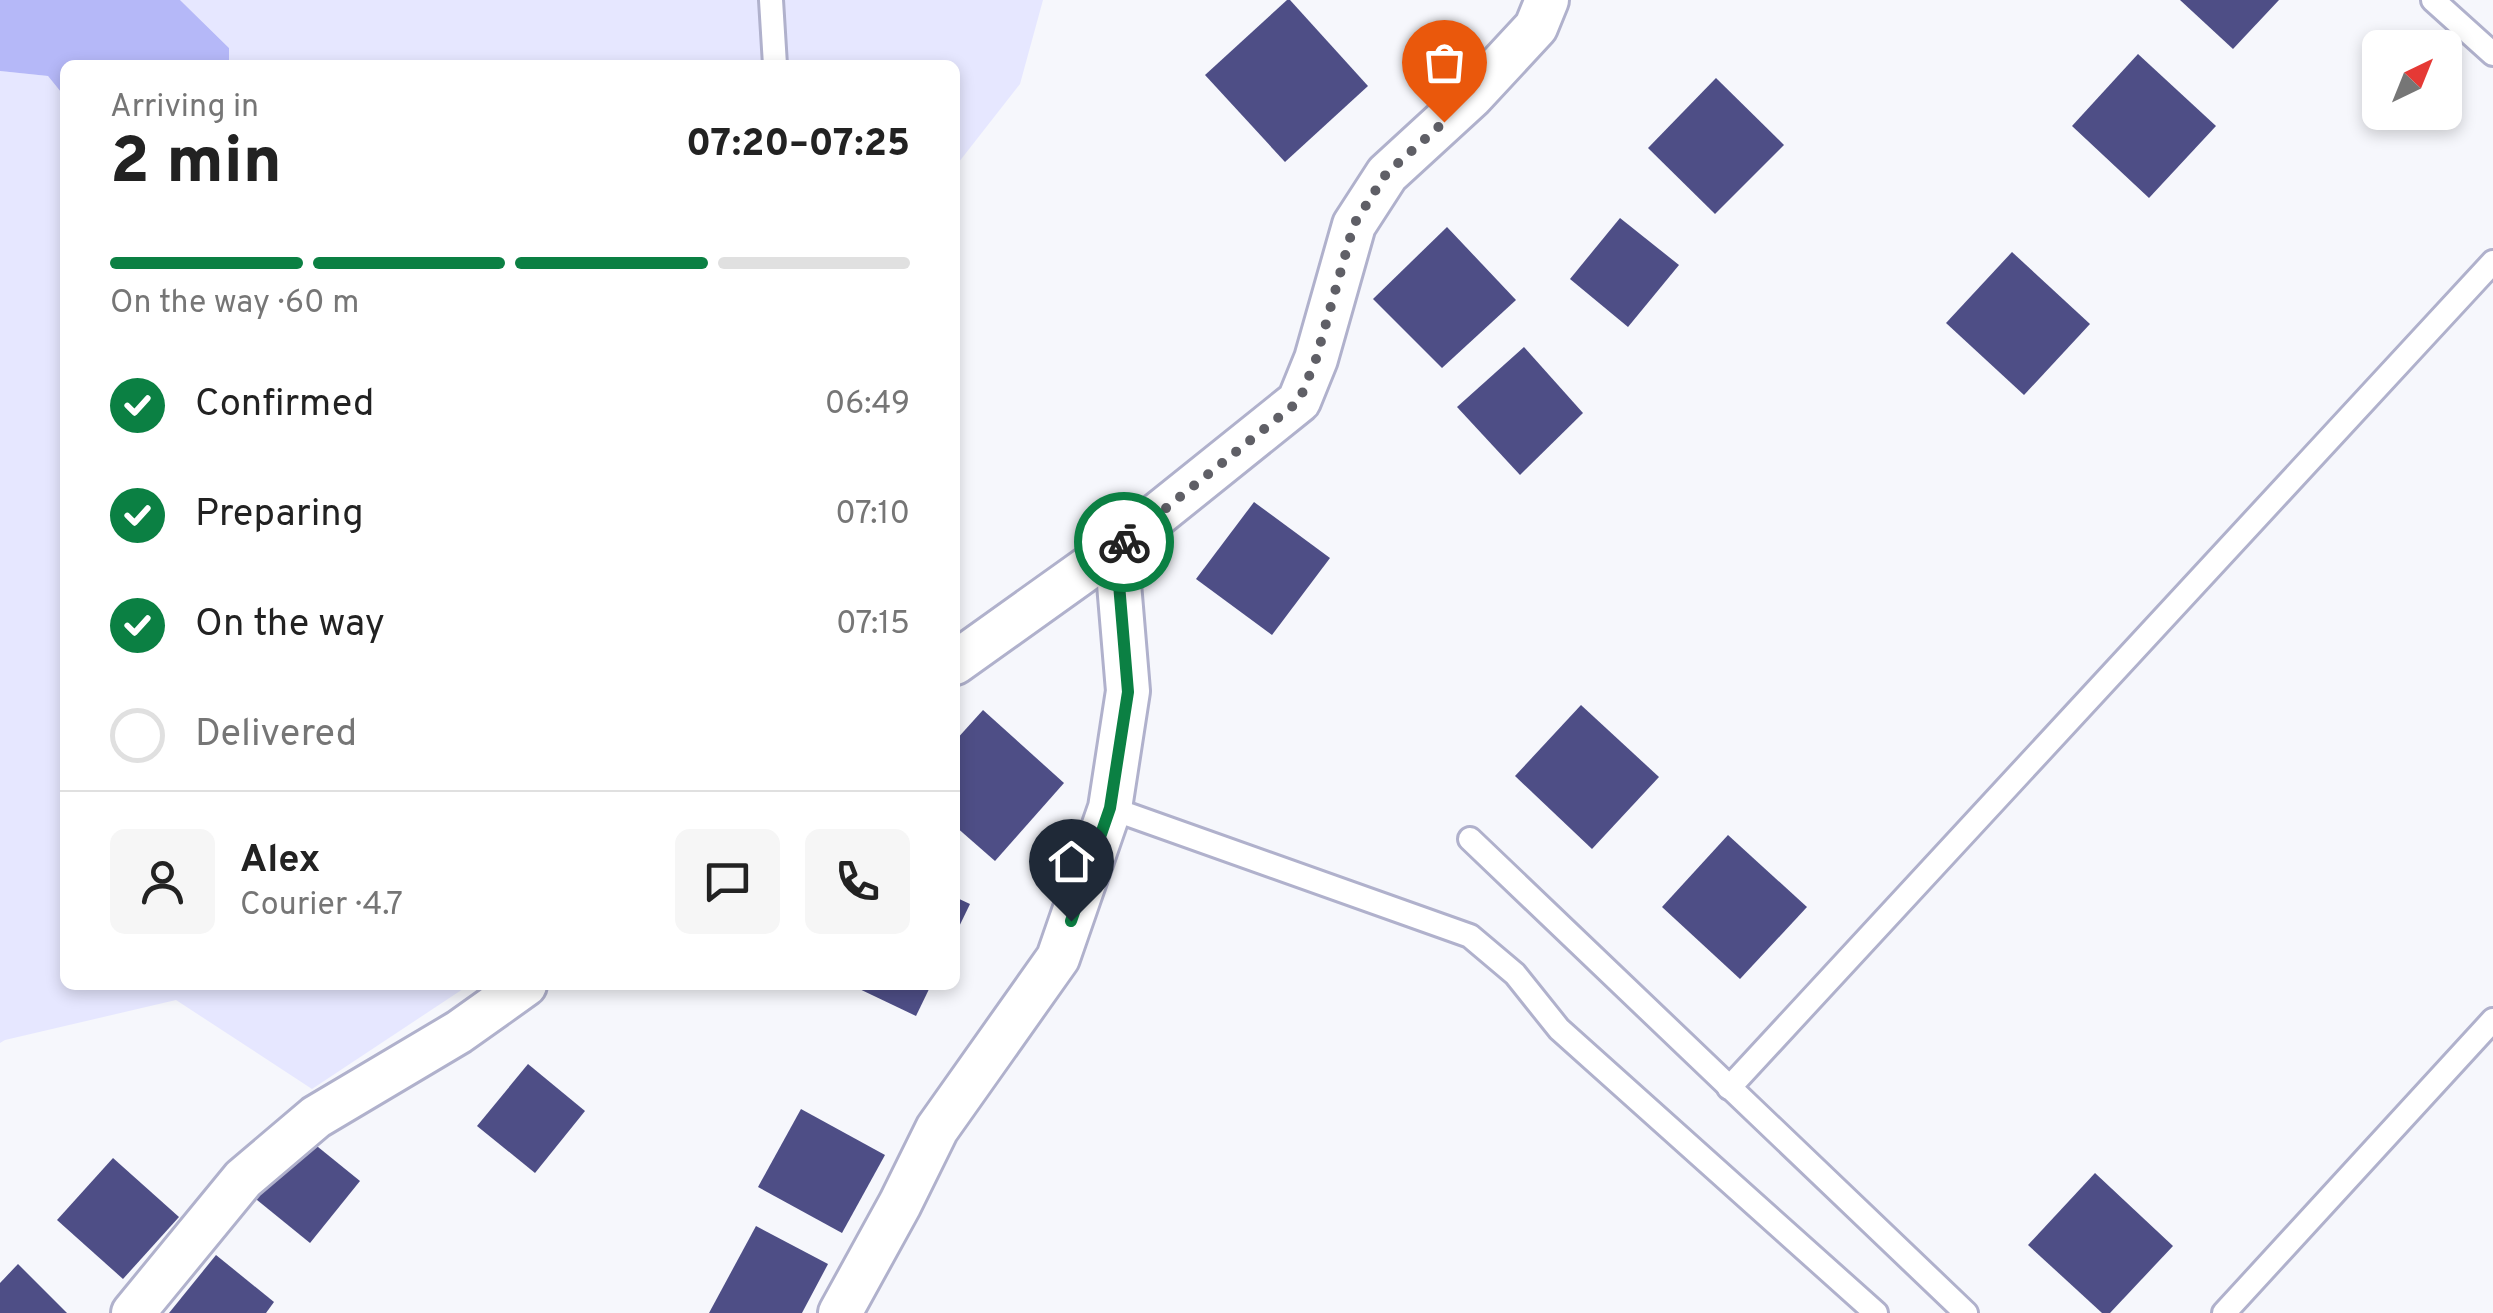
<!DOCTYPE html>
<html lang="en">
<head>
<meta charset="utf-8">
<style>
	body { margin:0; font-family:Overpass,sans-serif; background:#f6f6f6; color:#222; height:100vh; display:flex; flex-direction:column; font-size:38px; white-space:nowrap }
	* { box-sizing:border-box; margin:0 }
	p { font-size:32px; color:#767676 }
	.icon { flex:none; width:55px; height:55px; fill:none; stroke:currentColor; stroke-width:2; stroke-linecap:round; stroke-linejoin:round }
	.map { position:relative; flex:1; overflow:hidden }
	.panel { position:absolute; left:60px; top:60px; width:900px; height:930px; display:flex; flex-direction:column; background:#fff; border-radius:15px; box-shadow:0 5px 15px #0003 }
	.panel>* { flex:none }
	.needle { width:65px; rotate:43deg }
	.fabs { position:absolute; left:2362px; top:30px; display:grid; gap:20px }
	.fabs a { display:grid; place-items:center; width:100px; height:100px; border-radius:15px; background:#fff; box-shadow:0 5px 15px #0003; font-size:50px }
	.pin { position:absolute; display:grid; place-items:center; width:85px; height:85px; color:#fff; margin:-102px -42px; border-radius:50% 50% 50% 0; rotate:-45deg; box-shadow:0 0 10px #0007 }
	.pin .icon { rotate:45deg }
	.courier { position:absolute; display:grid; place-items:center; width:100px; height:100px; margin:-50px; border:8px solid #0b8043; border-radius:50%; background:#fff; color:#222; box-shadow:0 2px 12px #0007 }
	.overview em { font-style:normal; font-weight:800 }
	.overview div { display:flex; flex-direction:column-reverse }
	.overview { display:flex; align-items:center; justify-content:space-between; height:170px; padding:0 50px }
	h1 { font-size:65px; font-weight:800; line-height:75px }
	.bar { display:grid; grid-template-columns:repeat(4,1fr); gap:15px 10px; align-content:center; height:120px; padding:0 50px }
	.bar i { height:12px; border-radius:8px; background:#e0e0e0 }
	.bar .selected { background:#0b8043 }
	.bar p { grid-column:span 4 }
	.line { display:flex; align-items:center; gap:25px; padding:0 50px; border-top:2px solid #e0e0e0 }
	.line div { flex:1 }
	.round { display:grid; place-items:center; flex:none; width:105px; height:105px; border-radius:15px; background:#f6f6f6 }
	ol { padding:0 50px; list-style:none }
	li { display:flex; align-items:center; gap:30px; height:110px }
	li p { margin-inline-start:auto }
	li .icon { padding:10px; border-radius:50%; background:#0b8043; color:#fff; stroke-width:4 }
	li:last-child { color:#767676 }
	li i { width:55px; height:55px; border:5px solid #e0e0e0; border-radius:50% }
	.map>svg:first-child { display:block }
	.green { fill:#e6e7ff }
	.water { fill:#b5b8f8 }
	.building { fill:#4e4e86 }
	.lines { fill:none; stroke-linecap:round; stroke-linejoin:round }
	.service-casing { stroke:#b0b1cc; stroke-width:28 }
	.minor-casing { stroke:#b0b1cc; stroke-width:48 }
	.service { stroke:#fff; stroke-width:22 }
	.minor { stroke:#fff; stroke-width:42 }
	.done { stroke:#5f5f66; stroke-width:10; stroke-dasharray:0 18 }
	.route { stroke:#0b8043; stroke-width:12 }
</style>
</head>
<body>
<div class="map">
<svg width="2493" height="1313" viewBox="0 0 2493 1313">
	<rect width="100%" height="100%" fill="#f6f7fc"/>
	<g class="green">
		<polygon points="180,0 1043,0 1020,84 955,167 955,65 229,65 229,48"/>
		<polygon points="0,71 48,76 65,97 65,985 469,985 312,1089 176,1000 5,1040 0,1043"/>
	</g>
	<polygon class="water" points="0,0 180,0 229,48 229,65 65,65 65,97 48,76 0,71"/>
	<g class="building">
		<polygon points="1287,0 1290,0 1368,86 1285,162 1205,75"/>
		<polygon points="2180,0 2279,0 2233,49"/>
		<polygon points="2138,54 2216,126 2149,198 2072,126"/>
		<polygon points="1716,78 1784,145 1715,214 1648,148"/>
		<polygon points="1620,218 1679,265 1628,327 1570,279"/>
		<polygon points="1447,227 1516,300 1442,368 1373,299"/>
		<polygon points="2012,252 2090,324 2024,395 1946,323"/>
		<polygon points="1524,347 1583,413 1520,475 1457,407"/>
		<polygon points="1254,502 1330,558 1272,635 1196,579"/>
		<polygon points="1581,705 1659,777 1592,849 1515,776"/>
		<polygon points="983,710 1064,783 995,861 955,826 955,741"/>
		<polygon points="1728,835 1807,907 1740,979 1662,907"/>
		<polygon points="955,897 970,904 955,935"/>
		<polygon points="851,985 931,985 916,1016"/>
		<polygon points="528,1064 585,1111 535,1173 477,1126"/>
		<polygon points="801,1109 885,1155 842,1233 758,1187"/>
		<polygon points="302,1134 360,1181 310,1243 252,1196"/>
		<polygon points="113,1158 179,1217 123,1279 57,1220"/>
		<polygon points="2095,1173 2173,1246 2110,1313 2102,1313 2028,1245"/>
		<polygon points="756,1226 828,1264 802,1313 709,1313"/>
		<polygon points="216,1255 274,1302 266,1313 169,1313"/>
		<polygon points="18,1264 67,1313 0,1313 0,1283"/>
	</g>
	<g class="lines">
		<defs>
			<g id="service">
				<polyline points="771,0 775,65"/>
				<polyline points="2433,0 2493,54"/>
				<polyline points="1110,808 1470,936 1515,974 1559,1029 1876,1313"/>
				<polyline points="1470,839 1966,1313"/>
				<polyline points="1729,1088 2493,262"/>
				<polyline points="2224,1313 2493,1020"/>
			</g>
			<g id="minor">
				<polyline points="955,663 1116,548 1299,401 1316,359 1354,225 1387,174 1472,96 1536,27 1547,0"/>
				<polyline points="133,1313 243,1179 316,1117 459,1032 525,985"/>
				<polyline points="840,1313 900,1204 937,1129 1058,958 1110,808 1128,691 1116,548"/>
			</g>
		</defs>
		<use href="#service" class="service-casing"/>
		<use href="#minor" class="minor-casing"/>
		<use href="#service" class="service"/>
		<use href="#minor" class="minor"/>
	</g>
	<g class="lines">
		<polyline class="done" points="1124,542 1299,401 1316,359 1354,224 1386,174 1444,122"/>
		<polyline class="route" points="1071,921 1110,808 1128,692 1116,548 1124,542"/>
	</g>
</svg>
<div class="fabs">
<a><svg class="needle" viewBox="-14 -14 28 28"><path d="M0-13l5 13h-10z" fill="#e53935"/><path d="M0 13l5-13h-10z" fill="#767676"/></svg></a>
</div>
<div class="pin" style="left:1444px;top:122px;background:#ea580c"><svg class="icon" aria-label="bag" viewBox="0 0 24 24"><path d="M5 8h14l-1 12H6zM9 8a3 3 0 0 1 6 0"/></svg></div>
<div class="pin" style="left:1071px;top:921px;background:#1f2937"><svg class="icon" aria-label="home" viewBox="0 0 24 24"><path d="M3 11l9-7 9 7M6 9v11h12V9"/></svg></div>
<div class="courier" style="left:1124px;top:542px"><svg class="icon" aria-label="bike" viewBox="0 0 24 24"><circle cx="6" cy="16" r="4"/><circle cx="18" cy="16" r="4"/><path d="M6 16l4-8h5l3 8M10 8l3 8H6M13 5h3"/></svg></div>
<section class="panel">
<div class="overview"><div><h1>2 min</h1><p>Arriving in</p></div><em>07:20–07:25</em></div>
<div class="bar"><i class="selected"></i><i class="selected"></i><i class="selected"></i><i></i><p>On the way · 60 m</p></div>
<ol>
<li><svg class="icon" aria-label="check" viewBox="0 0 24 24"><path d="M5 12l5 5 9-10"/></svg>Confirmed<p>06:49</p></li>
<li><svg class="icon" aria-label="check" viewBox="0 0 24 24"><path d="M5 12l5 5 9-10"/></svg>Preparing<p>07:10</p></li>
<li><svg class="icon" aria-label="check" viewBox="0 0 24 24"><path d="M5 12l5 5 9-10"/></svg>On the way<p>07:15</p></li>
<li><i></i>Delivered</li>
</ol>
<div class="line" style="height:180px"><a class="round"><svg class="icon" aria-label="person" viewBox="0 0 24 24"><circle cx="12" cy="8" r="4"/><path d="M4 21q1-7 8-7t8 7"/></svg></a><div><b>Alex</b><p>Courier · 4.7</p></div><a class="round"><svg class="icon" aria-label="chat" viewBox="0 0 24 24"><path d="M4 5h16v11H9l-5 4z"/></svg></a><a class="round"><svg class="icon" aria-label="phone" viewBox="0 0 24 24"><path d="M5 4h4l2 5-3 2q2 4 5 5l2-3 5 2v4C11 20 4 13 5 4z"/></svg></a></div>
</section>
</div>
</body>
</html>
